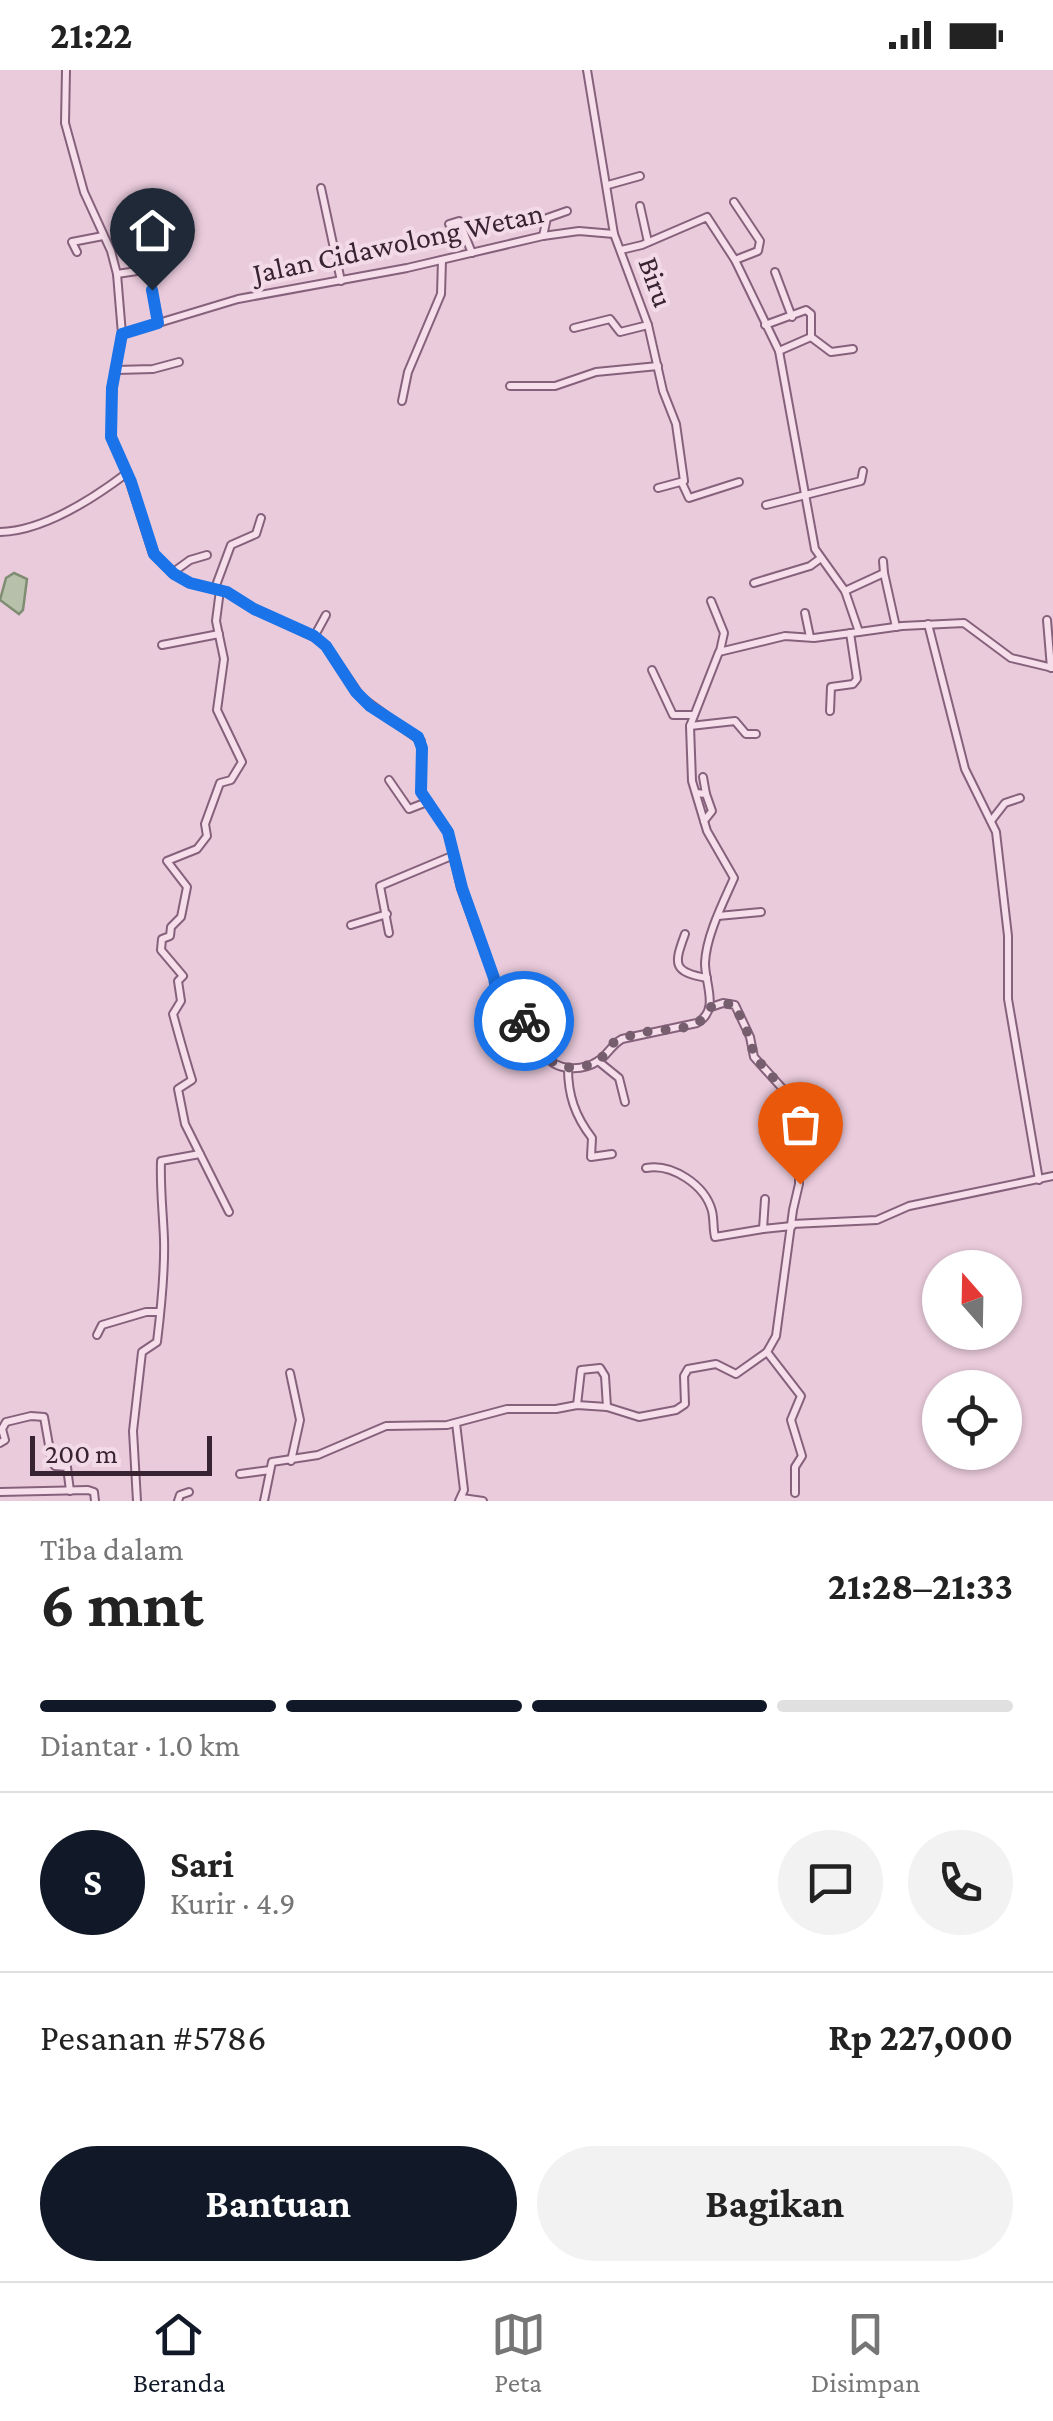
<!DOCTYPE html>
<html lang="id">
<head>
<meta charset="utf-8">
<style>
	body { margin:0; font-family:"Crimson Pro",serif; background:#f2f2f2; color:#222; height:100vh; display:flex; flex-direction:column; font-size:38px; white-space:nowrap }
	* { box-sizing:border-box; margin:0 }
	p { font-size:32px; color:#767676 }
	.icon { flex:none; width:55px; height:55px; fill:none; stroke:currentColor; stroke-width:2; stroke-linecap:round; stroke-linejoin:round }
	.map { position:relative; height:1431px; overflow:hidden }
	.details { display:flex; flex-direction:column; background:#fff; flex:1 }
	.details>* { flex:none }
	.needle { width:65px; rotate:340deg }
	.fabs { position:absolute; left:922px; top:1180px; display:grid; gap:20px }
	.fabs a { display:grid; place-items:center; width:100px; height:100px; border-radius:50%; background:#fff; box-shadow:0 2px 8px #0004; font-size:50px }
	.scale { position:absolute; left:30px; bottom:25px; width:182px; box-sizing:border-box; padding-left:10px; border:5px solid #382333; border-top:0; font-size:28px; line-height:35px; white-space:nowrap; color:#382333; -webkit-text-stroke:8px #f3dae7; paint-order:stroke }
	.pin { position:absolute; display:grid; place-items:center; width:85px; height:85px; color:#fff; margin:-102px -42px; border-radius:50% 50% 50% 0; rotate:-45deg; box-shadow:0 0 10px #0007 }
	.pin .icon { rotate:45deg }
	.courier { position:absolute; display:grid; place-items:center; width:100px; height:100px; margin:-50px; border:8px solid #1a73e8; border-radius:50%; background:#fff; color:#222; box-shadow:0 2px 12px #0007 }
	.overview em { font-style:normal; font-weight:700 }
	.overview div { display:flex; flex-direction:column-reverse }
	.overview { display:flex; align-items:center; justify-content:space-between; height:170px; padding:0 40px }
	h1 { font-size:65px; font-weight:700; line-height:75px }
	.bar { display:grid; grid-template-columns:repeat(4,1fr); gap:15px 10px; align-content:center; height:120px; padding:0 40px }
	.bar i { height:12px; border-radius:8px; background:#e0e0e0 }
	.bar .active { background:#111827 }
	.bar p { grid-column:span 4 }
	.line { display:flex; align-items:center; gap:25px; padding:0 40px; border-top:2px solid #e0e0e0 }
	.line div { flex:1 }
	.round { display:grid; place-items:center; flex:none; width:105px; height:105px; border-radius:52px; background:#f2f2f2 }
	.primary-button { display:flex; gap:20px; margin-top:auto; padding:20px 40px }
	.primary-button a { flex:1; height:115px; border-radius:60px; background:#111827; color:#fff; font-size:40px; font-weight:700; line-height:115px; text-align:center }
	.primary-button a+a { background:#f2f2f2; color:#222 }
	.status { display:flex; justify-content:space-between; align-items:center; height:70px; padding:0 50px; background:#fff; direction:ltr }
	.status svg { height:28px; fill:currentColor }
	.tabs { display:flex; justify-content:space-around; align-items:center; height:140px; border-top:2px solid #e0e0e0; background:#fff; font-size:28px; color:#767676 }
	.tabs a { display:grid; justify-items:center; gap:5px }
	.tabs .active { color:#111827 }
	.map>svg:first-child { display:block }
	.water { fill:#b6c0ab; stroke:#7f8e72; stroke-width:2.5 }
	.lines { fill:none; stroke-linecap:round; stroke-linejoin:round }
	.street-casing { stroke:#86617b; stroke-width:10 }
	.street { stroke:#f6deeb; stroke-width:6 }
	.done { stroke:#765e6e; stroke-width:10; stroke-dasharray:0 18 }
	.route { stroke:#1a73e8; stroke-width:12 }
	.labels { text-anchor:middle; stroke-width:8; stroke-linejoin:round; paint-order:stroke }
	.street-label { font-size:30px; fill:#382333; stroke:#f3dae7 }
</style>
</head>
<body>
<div class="status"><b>21:22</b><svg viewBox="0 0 49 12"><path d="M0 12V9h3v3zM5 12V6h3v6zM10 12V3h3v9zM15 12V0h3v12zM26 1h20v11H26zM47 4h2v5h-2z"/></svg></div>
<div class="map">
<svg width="1053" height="1431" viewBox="0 0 1053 1431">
	<rect width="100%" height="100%" fill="#eacbdc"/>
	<polygon class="water" points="14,503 27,509 23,540 19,544 0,530 6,508"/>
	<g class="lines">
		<defs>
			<g id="street">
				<polyline points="587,0 614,164 648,255 663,321 676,354 684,411 658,418"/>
				<polyline points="608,115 640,106"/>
				<polyline points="321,118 341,211"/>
				<polyline points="734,132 760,171 758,181 735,190"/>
				<polyline points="640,136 648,172"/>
				<polyline points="449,154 459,151 472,183"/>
				<polyline points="543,166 547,148 567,141"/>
				<polyline points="77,182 72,172 103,166"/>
				<polyline points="775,202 792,247"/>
				<polyline points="117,204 150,199"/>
				<polyline points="152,220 159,253"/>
				<polyline points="765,255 806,240 811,244 811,267"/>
				<polyline points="574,258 610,249 620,262 648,255"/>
				<polyline points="122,264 238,229 407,198 543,166 579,161 614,164"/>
				<polyline points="779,281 811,267 831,282 853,279"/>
				<polyline points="116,300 153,299 179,292"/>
				<polyline points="510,316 555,316 596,302 658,296"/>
				<polyline points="402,331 408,302 441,224 442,190"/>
				<path d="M127,403l26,81 19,19 17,10 38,9 27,17 60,28 12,9 35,51 60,44v51l27,40 13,56 34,93 7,35 33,7c7,10 5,21 10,31 10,18 38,17 53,7 10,-6 13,-16 24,-22l75,-16c23,-13 8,-38 8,-60 1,-27 18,-60 29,-85l-27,-47 -15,-50 -2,-55 29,-74 66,-16 29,2 45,-6 -14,-41 -30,-42 -36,-198 -44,-91 -28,-43 -65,28 -21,5"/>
				<polyline points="682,413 689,428 739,412"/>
				<polyline points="766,435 861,411 863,401"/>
				<path d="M0,462c43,-1 94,-34 127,-59l-16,-36 1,-49 10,-54 -5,-60 -6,-23 -27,-59 -19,-69 1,-53"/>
				<polyline points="172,503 190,490 207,485"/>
				<polyline points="884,503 896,557"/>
				<polyline points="754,513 810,496 821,488"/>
				<polyline points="215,518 231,475 256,464 261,448"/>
				<polyline points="845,521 884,503 883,491"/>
				<polyline points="711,531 724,563 720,581"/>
				<polyline points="805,543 810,567"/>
				<polyline points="1047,550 1051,598"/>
				<polyline points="928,554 965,699 996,762 1008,866 1008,929 1039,1110"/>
				<polyline points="859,562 902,556 964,553 1011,588 1053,598"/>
				<polyline points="314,567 326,545"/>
				<polyline points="162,575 219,564"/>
				<polyline points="652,600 673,645 693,645"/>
				<polyline points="830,641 831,617 853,614 857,609 850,563"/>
				<polyline points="690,656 735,651 746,664 756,664"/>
				<polyline points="703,707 706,724"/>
				<polyline points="389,710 409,739 427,732"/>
				<polyline points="696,723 706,724 712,741 704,751"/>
				<polyline points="991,751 1005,733 1020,728"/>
				<polyline points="718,846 761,842"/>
				<polyline points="351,855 387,844"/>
				<polyline points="389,863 380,816 454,785"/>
				<path d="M685,864c-11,30 -13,38 22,44"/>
				<polyline points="497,915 523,916 541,922"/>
				<polyline points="598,991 619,1008 625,1032"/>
				<path d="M568,998c0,27 7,48 24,70l-1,19 21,-3"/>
				<path d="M200,1084l-15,-30 -7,-35 14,-9c-7,-22 -13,-44 -19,-66l8,-13 -3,-20 5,-5 -22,-26 1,-11 8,-3 1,-9 10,-10 6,-30 -20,-26 30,-12 10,-13 -2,-12 15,-41 11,-3 11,-18 -25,-52 7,-51 -8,-38 4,-31"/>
				<path d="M646,1098c26,-5 59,17 66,43 2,8 1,18 3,26l48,-8"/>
				<polyline points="765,1129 763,1159 792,1156"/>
				<polyline points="792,1154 877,1150 909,1136 1053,1106"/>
				<polyline points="97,1265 102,1255 146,1242 160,1242"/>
				<polyline points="767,1282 801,1326 791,1350 802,1386 795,1397 795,1423"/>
				<polyline points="290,1303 300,1350 291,1391"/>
				<polyline points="577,1335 581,1300 600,1298 605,1306 607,1337"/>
				<polyline points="456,1353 464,1420 459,1431"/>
				<polyline points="0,1373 5,1370 2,1359 6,1352 31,1346 44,1347 52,1392 55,1396 67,1397 70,1421"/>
				<polyline points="240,1404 270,1400"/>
				<polyline points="0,1422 88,1420 94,1422 95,1431"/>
				<polyline points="462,1428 483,1431"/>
				<path d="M137,1431l-4,-70 9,-79 15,-10c4,-33 8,-69 7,-103 -1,-26 -4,-52 -3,-78l39,-7 29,58"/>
				<polyline points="178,1431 180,1425 189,1422"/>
				<polyline points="264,1431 272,1392 318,1385 386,1356 447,1355 507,1339 556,1339 577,1335 607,1337 639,1347 676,1340 685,1334 684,1306 688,1299 716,1294 736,1304 767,1282 776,1266 793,1140 799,1114 799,1097 790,1068 795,1042 792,1029 754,987 750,967 735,935 723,933 711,937"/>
			</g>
		</defs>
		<use href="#street" class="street-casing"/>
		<use href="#street" class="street"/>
	</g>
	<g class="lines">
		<path class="done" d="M524,951l14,5c3,10 3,23 9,30 11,15 35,14 50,5 8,-4 9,-12 15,-17 7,-6 21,-9 30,-11 23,-6 59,1 69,-26l12,-4 12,2 15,33 4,18 38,43 4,13 -6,26 9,29 1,17"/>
		<polyline class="route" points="152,220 158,253 122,264 112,318 111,367 131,412 154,484 174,504 190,513 227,522 254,539 314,566 326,576 356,622 370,636 418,667 422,678 421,722 448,762 462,818 494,908 500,942 505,949 524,951"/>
	</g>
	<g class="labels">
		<g class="street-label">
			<text transform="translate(398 173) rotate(-12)" y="10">Jalan Cidawolong Wetan</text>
			<text transform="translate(656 212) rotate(70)" y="10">Biru</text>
		</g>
	</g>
</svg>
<div class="fabs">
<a><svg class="needle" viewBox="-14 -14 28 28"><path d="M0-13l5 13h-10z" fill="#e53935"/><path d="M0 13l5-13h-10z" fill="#767676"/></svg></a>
<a><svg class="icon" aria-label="locate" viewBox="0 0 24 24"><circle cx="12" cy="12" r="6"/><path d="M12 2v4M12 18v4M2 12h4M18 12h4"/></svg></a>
</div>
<div class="scale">200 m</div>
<div class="pin" style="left:800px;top:1114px;background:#ea580c"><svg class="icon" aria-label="bag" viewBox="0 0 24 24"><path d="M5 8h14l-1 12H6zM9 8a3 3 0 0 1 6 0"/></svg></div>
<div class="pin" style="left:152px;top:220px;background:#1f2937"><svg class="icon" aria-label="home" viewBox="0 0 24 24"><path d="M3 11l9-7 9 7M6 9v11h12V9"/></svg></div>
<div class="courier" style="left:524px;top:951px"><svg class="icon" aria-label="bike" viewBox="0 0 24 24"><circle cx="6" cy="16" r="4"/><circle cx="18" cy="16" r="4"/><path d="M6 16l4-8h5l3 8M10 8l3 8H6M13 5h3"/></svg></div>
</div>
<section class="details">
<div class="overview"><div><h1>6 mnt</h1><p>Tiba dalam</p></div><em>21:28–21:33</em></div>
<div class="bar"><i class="active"></i><i class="active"></i><i class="active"></i><i></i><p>Diantar · 1.0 km</p></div>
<div class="line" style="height:180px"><b class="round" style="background:#111827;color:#fff">S</b><div><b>Sari</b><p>Kurir · 4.9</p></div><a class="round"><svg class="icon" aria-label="chat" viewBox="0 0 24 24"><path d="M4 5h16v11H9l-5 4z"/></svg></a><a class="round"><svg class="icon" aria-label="phone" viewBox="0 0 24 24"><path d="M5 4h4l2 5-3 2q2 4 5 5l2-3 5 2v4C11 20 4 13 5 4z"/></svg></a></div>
<div class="line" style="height:130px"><div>Pesanan #5786</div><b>Rp 227,000</b></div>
<div class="primary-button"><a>Bantuan</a><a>Bagikan</a></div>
</section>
<nav class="tabs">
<a class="active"><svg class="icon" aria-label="home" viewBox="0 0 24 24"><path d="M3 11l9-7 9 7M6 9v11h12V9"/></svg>Beranda</a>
<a><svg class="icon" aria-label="map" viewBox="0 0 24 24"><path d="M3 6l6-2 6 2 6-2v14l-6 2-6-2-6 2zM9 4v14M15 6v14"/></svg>Peta</a>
<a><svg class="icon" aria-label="saved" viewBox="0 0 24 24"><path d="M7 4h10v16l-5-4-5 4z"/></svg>Disimpan</a>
</nav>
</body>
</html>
